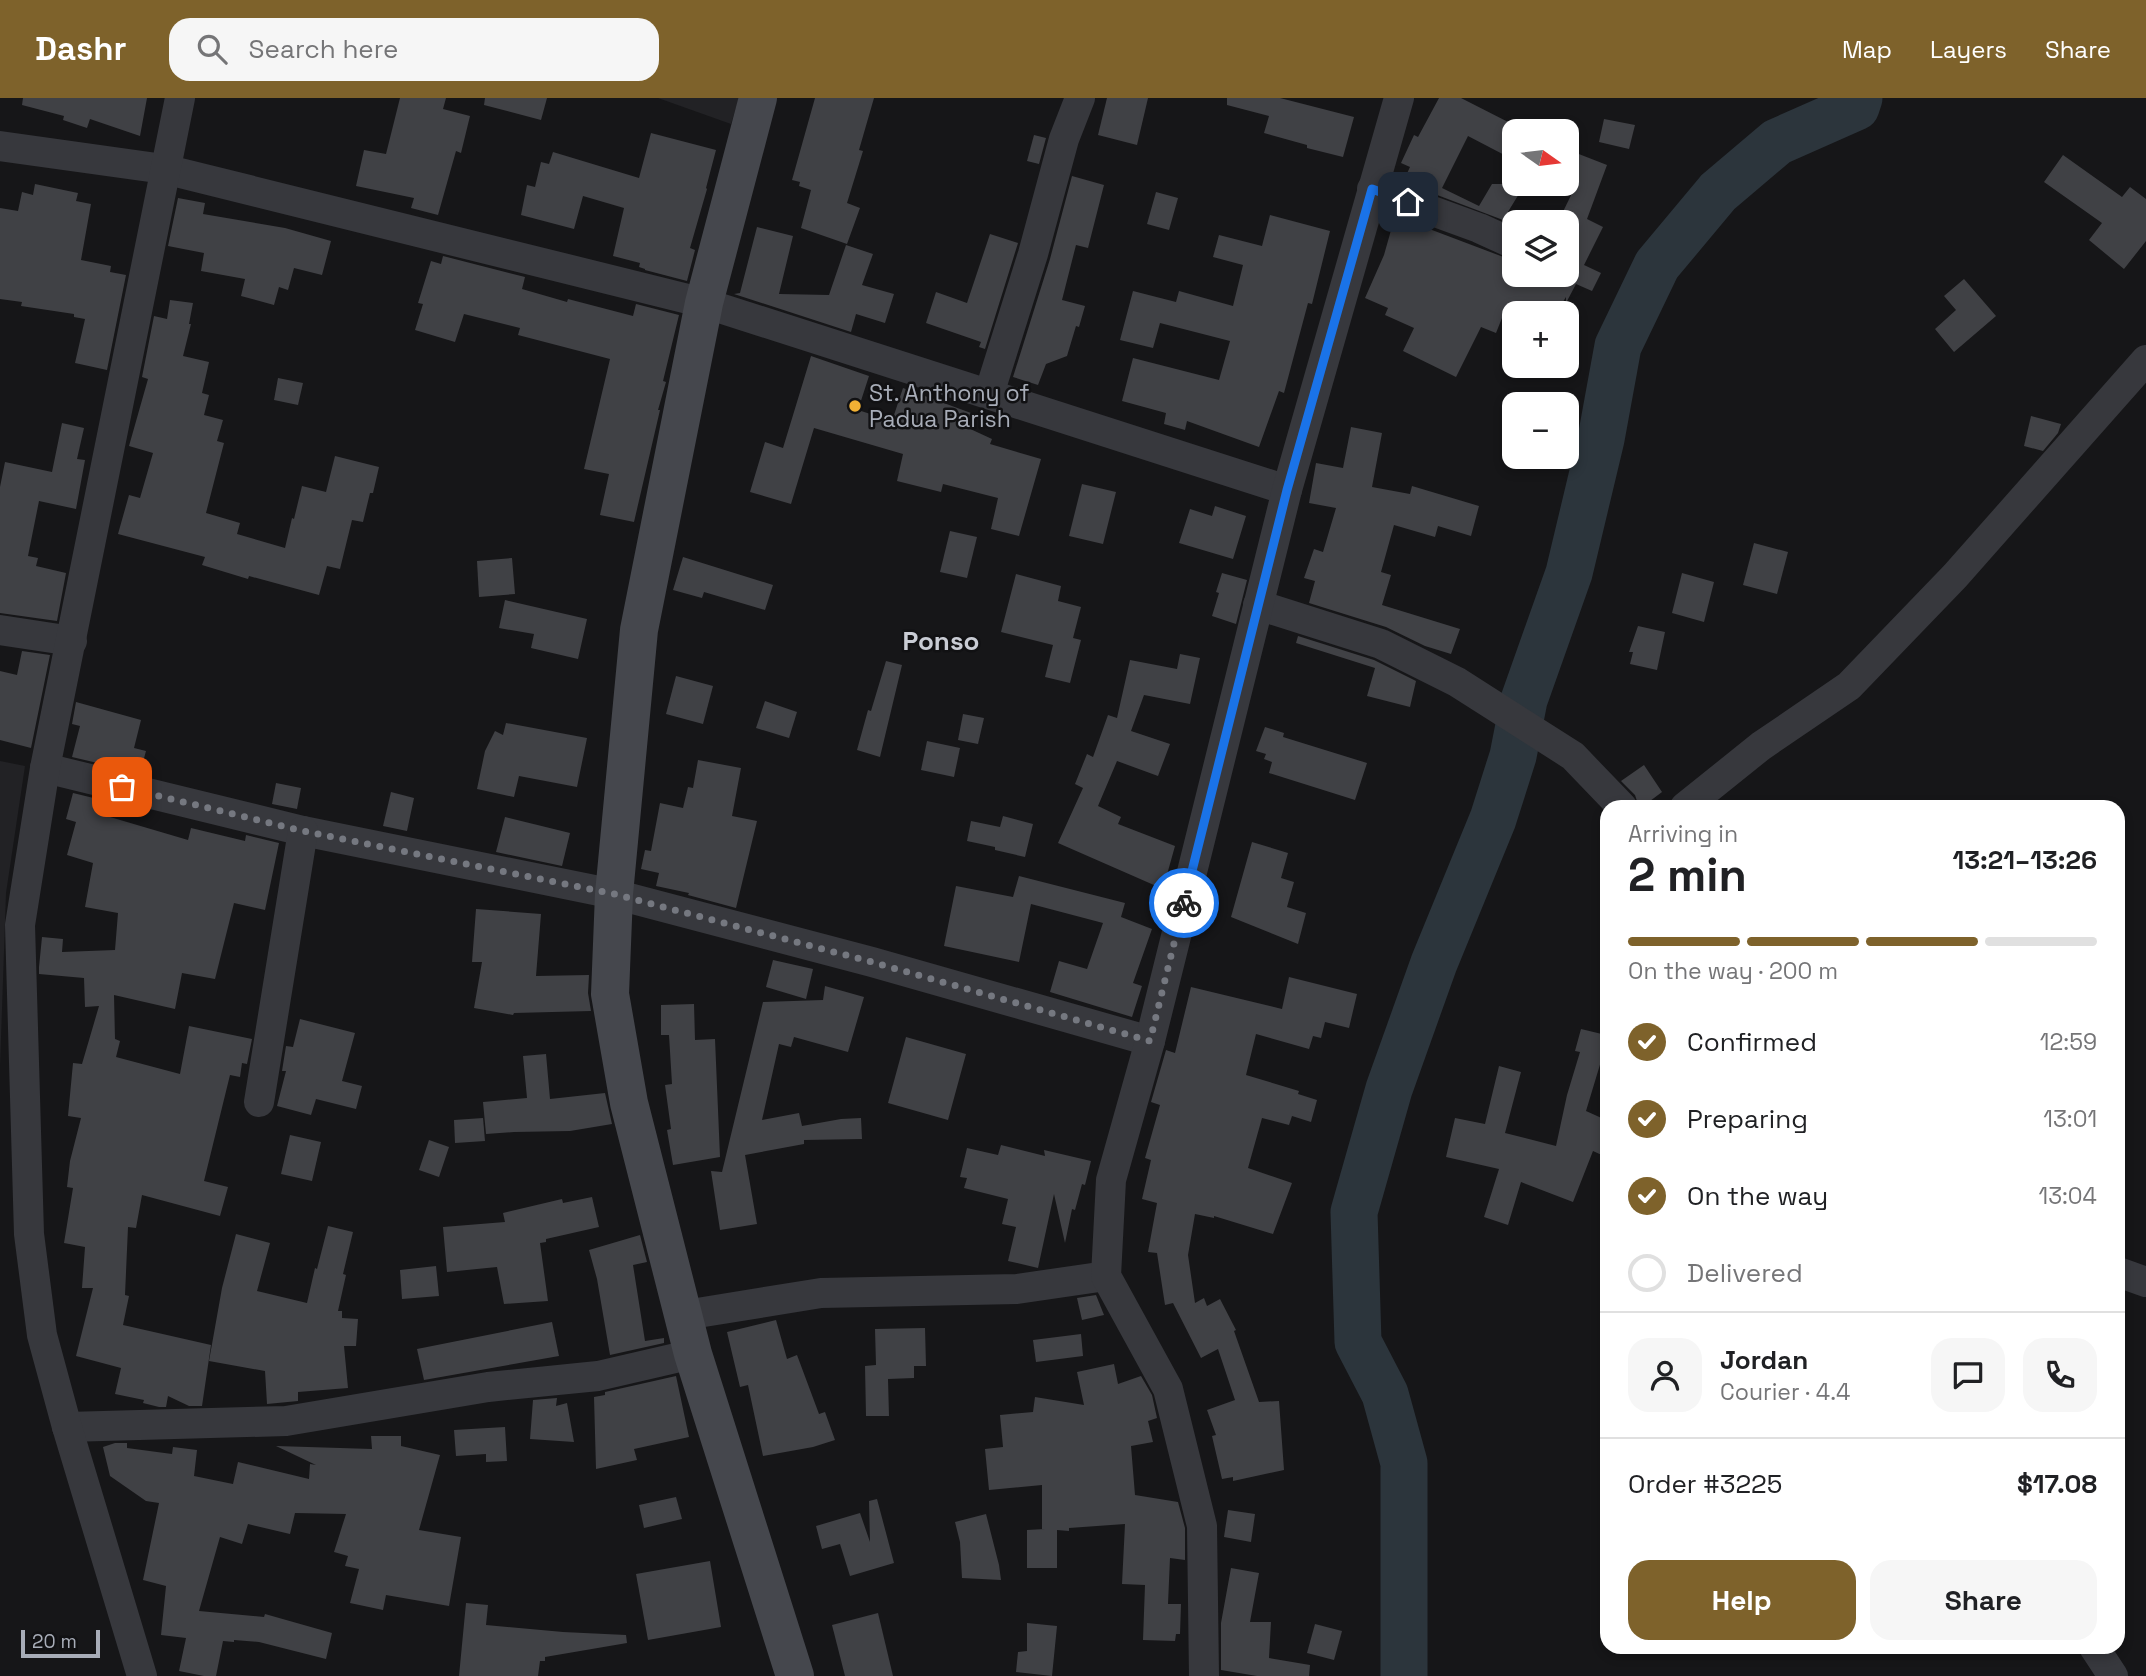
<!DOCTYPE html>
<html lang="en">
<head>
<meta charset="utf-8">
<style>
	body { margin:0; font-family:"Space Grotesk",sans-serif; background:#f6f6f6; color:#202124; height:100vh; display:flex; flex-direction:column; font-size:26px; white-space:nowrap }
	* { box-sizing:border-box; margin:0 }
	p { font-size:23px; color:#757577 }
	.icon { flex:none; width:38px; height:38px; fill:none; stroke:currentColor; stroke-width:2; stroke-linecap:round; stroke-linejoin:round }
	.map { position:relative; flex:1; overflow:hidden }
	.side { position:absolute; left:1600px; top:702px; width:525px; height:854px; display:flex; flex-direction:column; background:#fff; border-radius:21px; box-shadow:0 4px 10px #0003 }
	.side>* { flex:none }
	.needle { width:46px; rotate:104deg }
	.buttons { position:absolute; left:1502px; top:21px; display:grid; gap:14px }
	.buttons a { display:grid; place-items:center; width:77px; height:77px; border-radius:14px; background:#fff; box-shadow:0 4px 10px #0003; font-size:35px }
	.scale { position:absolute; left:21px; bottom:18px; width:79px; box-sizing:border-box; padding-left:7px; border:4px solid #a8adb8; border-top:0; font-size:19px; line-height:24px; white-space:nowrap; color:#a8adb8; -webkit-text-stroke:5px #111113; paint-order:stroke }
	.pin { position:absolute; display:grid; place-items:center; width:60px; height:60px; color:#fff; margin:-30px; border-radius:14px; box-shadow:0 4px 10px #0006 }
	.courier { position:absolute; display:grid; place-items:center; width:70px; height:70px; margin:-35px; border:5px solid #1a73e8; border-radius:50%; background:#fff; color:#222; box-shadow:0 2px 9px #0007 }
	.headline em { font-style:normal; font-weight:600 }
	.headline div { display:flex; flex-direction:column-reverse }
	.headline { display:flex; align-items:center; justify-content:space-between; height:119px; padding:0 28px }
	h1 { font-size:46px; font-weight:600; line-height:52px }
	.bar { display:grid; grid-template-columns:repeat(4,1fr); gap:10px 7px; align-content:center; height:84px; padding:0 28px }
	.bar i { height:9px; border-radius:5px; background:#e0e0e0 }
	.bar .active { background:#7e622b }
	.bar p { grid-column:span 4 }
	.line { display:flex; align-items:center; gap:18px; padding:0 28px; border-top:2px solid #e0e0e0 }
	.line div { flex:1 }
	.round { display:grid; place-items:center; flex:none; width:74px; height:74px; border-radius:21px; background:#f6f6f6 }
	ol { padding:0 28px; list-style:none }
	li { display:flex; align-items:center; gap:21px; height:77px }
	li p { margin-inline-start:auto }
	li .icon { padding:7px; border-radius:50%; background:#7e622b; color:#fff; stroke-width:4 }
	li:last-child { color:#757577 }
	li i { width:38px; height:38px; border:4px solid #e0e0e0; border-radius:50% }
	.button { display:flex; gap:14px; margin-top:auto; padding:14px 28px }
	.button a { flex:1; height:80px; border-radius:21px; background:#7e622b; color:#fff; font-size:28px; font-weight:600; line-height:80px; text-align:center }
	.button a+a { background:#f6f6f6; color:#202124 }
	header { display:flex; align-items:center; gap:42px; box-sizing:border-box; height:98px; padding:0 35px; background:#7e622b; color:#fff }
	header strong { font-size:33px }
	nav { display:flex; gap:38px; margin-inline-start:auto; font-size:24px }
	.search { width:490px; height:63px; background:#f6f6f6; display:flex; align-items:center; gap:18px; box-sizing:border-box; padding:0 24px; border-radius:21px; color:#757577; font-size:26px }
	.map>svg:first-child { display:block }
	.built { fill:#222225 }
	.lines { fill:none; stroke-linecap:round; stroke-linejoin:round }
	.river { stroke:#2c353c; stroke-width:47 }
	.building { fill:#404145 }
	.street { stroke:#37383d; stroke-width:30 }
	.secondary { stroke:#45474d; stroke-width:38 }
	.done { stroke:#757880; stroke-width:7; stroke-dasharray:0 12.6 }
	.route { stroke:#1a73e8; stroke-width:9 }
	.poi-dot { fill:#f2b134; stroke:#111113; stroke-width:2.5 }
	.labels { text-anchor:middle; stroke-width:5; stroke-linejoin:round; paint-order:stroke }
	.poi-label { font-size:23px; fill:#a8adb8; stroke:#111113; text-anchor:start }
	.quarter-label { font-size:26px; font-weight:bold; fill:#c9ccd4; stroke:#111113 }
</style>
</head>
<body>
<header>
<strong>Dashr</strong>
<div class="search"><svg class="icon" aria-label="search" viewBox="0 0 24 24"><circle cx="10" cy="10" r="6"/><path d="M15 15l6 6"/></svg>Search here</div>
<nav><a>Map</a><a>Layers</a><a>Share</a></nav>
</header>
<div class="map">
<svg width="2146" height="1578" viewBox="0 0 2146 1578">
	<rect width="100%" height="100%" fill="#161618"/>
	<g class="built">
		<polygon points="658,0 739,0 731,26"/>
		<polygon points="0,663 25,668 6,795 0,969"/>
	</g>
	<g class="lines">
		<polyline class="river" points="1404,1578 1404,1365 1385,1296 1358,1244 1354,1114 1389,991 1434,865 1493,721 1513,658 1524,602 1569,475 1601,341 1618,248 1657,167 1718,94 1777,44 1856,9 1859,0"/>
	</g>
	<g class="building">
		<polygon points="23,0 147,0 140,38 90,21 87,30 63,22 64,18 22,7"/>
		<polygon points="400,0 446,0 443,11 470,18 461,55 456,53 438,117 411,110 414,100 356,88 364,52 386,56"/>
		<polygon points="485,0 547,0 541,22 484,7"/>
		<polygon points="815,0 874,0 859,52 863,53 847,105 860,110 847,146 801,130 811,92 799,88 800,84 792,82"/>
		<polygon points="1107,0 1148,0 1137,47 1098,37"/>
		<polygon points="1227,0 1280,0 1354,19 1343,59 1307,50 1307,47 1264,35 1269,18 1227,7"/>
		<polygon points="1439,0 1461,0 1514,27 1514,62 1468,38 1442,90 1479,108 1492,86 1525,86 1503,122 1403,84 1410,69 1401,65 1414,37 1418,39"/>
		<polygon points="1604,21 1635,27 1629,51 1599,44"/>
		<polygon points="651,35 716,52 706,90 707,91 690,150 695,152 687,183 645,172 645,171 639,169 640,165 613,158 624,110 583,98 574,131 521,117 527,87 535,89 541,64 549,66 553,54 639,80"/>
		<polygon points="1034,37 1046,40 1039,66 1027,63"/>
		<polygon points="1566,51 1607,67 1587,121 1603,129 1584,167 1601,175 1592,193 1576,186 1566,205 1566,199 1556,215 1504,215 1496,235 1481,229 1456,279 1403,253 1414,230 1385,217 1388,210 1365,200 1384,157 1395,118 1514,163 1514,177 1566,177 1566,124 1558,124 1575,89 1566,86"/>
		<polygon points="2063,57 2122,99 2130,89 2146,101 2146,143 2124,171 2089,142 2102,125 2044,84"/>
		<polygon points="1072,78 1104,87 1088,150 1076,147 1062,202 1085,208 1079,229 1076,228 1067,258 1046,266 1038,287 1013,279 1050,161"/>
		<polygon points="35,86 78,95 76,103 91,106 81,162 111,168 110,174 126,177 107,272 75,265 85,221 74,219 74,216 21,208 22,204 0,201 0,110 18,113 22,94 33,97"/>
		<polygon points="1156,94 1178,100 1169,132 1147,126"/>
		<polygon points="178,100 205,105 203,116 285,130 331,143 322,177 294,170 288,192 279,189 274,207 241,198 245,181 201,173 204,155 168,148"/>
		<polygon points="1270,117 1330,133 1312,206 1308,205 1284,295 1279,293 1259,349 1187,323 1185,332 1164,326 1166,315 1122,303 1133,260 1219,282 1230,243 1160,225 1153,250 1120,242 1133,193 1176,204 1179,193 1233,208 1243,167 1213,159 1219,137 1262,148"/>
		<polygon points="757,129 793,138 779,196 829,197 846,147 873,156 862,187 894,196 885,225 856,216 851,234 734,196 740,195"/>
		<polygon points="990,136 1018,145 985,251 979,249 981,244 926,225 936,194 967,205"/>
		<polygon points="443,158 525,179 522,191 567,204 568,201 633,218 636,206 679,217 663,283 666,284 658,312 660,312 634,424 600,417 609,376 584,371 610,261 518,237 520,230 464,216 455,244 415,232 423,206 418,205 431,163 441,166"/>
		<polygon points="1964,181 1996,218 1954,254 1935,231 1956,212 1944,198"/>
		<polygon points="170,202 193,205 189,226 191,226 183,258 209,264 202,295 209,297 204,317 223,322 217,343 224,345 206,415 240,425 237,436 285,450 292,420 294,421 302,388 326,394 335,358 379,369 373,395 370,395 363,424 352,422 340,471 327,468 319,497 249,478 248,481 202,467 205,459 118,436 129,397 140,400 153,355 129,348 148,281 142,279 154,218 167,221"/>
		<polygon points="811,258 869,278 858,312 892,323 903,290 971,315 966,329 992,341 990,346 1041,361 1019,438 991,431 998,400 943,386 941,394 897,383 903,356 814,330 791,406 750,394 765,344 783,350"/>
		<polygon points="278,280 303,285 298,307 274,302"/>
		<polygon points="2031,318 2061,326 2058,335 2043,353 2024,348"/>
		<polygon points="62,325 84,330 77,361 85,362 76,411 39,403 28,458 38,460 36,468 66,475 57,523 0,515 0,389 5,364 52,374"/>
		<polygon points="1351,329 1382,335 1372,389 1410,396 1412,388 1479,408 1471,438 1438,428 1435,439 1394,427 1381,474 1391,477 1382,507 1460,531 1451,556 1425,548 1386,529 1309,505 1315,483 1304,480 1314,451 1323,454 1336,410 1309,405 1316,365 1343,370"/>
		<polygon points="1082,386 1116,394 1103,446 1069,438"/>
		<polygon points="1215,408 1246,418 1233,461 1179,445 1190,411 1212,418"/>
		<polygon points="950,433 977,439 967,480 940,474"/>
		<polygon points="1754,445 1788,454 1777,496 1743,487"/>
		<polygon points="683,459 773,487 765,512 704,494 702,500 673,492"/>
		<polygon points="512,460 515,496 479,499 477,463"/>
		<polygon points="1222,475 1247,482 1236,526 1212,518 1219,495 1216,494"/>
		<polygon points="1682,475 1714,484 1704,524 1672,515"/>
		<polygon points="1016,476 1061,488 1058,503 1081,509 1073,540 1081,542 1070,585 1045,579 1053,547 1001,534"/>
		<polygon points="505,502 587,521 578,561 531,550 534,536 499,530"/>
		<polygon points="1638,528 1665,534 1657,572 1630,566 1633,554 1629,554"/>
		<polygon points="1298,538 1374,562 1416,583 1410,609 1367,598 1375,570 1296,545"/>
		<polygon points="22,553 50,557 31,650 0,642 0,573 17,577"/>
		<polygon points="1180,556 1200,560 1190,606 1144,597 1131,633 1170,646 1158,678 1117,663 1098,708 1121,719 1118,726 1175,748 1163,791 1058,745 1083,690 1075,686 1087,656 1093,659 1108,617 1117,620 1130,562 1177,571"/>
		<polygon points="886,563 902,567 880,659 857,652 868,612 871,613"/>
		<polygon points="676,578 713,588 703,626 666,616"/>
		<polygon points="765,603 797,614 789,640 756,630"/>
		<polygon points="76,604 141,622 134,650 146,653 140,675 72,659 80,628 72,626"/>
		<polygon points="963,616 984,620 978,646 958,642"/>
		<polygon points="506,625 587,640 577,689 519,678 514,699 477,691 485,653 495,633 503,637"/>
		<polygon points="1265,629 1284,635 1283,639 1367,665 1355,702 1269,675 1272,664 1264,661 1266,656 1256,653"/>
		<polygon points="927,643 960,650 954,679 921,672"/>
		<polygon points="698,662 741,670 732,718 757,723 736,810 688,797 689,795 656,788 659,775 641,771 645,752 651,753 660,705 683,710 688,689 693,690"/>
		<polygon points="1644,667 1662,694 1642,709 1639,709 1635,697 1621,683"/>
		<polygon points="276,685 301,690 297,711 272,706"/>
		<polygon points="391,694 414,700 407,733 383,728"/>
		<polygon points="73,695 114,705 110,719 188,742 191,730 245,743 246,737 279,745 265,812 234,805 215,881 182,875 175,911 114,897 115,941 120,943 116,959 180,976 189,928 252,941 247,966 242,965 240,979 230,977 204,1083 228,1089 220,1118 142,1097 136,1130 128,1129 125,1197 129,1198 123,1227 211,1247 202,1308 189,1308 168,1298 166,1309 159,1309 143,1305 144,1302 115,1296 121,1270 76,1258 93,1190 82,1190 85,1149 64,1145 73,1090 67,1089 70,1063 81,1020 68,1018 73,965 82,966 99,908 85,909 84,880 39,876 39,869 42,839 63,841 62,854 115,852 118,815 85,809 93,765 67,757 76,724 66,721"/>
		<polygon points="1003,718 1033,726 1025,759 995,752 995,749 967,743 971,723 1000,729"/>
		<polygon points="505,719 570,735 562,768 496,754"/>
		<polygon points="1252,744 1288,755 1281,780 1294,784 1287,809 1306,815 1298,846 1231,819"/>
		<polygon points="1019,778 1125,805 1121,819 1152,831 1133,885 1142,888 1132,919 1050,894 1059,863 1087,871 1103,825 1031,806 1019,864 944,848 956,788 1013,799"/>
		<polygon points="476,811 541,816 536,878 589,877 588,895 591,913 514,915 513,917 474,910 482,864 472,864"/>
		<polygon points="773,862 813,871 806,901 766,889"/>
		<polygon points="1289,879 1357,896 1349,930 1325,924 1321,940 1313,938 1309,951 1256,936 1246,977 1299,993 1298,996 1317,1002 1311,1024 1292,1018 1289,1027 1262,1020 1248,1070 1292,1085 1273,1136 1214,1118 1214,1120 1195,1116 1188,1157 1195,1205 1204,1200 1207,1208 1220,1201 1236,1232 1234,1233 1259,1304 1279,1303 1284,1372 1233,1383 1233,1379 1222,1381 1212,1338 1216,1337 1207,1312 1235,1302 1218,1251 1201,1260 1173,1205 1165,1207 1157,1155 1148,1154 1157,1105 1142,1101 1151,1062 1145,1060 1160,1007 1151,1004 1166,952 1175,955 1191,889 1282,911"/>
		<polygon points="825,888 864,899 848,954 794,939 791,949 779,946 762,1022 799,1015 802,1028 841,1021 861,1020 862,1041 804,1042 804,1046 745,1057 757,1126 720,1132 711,1073 722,1074 763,904 823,902"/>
		<polygon points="694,906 695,942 715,941 720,1059 673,1067 667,1032 671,1031 665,987 672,986 669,937 661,937 661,907"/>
		<polygon points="300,921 355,935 342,983 362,988 356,1011 316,1001 311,1017 277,1008 286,973 282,973 286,948 293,949"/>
		<polygon points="1581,931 1606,937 1606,961 1602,960 1586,1013 1606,1022 1606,1059 1593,1053 1573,1104 1521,1084 1508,1127 1484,1119 1499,1071 1446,1059 1455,1020 1485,1026 1499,968 1521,974 1505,1035 1556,1048 1567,997 1580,954 1575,953"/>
		<polygon points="906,939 966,956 948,1022 888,1005"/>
		<polygon points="546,956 550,1001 605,995 612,1026 570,1033 514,1034 486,1036 483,1004 527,1000 523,958"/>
		<polygon points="483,1020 485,1043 455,1045 454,1022"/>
		<polygon points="290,1037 321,1044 312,1083 281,1076"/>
		<polygon points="429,1042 449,1049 439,1079 419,1072"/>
		<polygon points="1001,1047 1045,1058 1044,1052 1091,1063 1085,1087 1082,1086 1075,1112 1072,1111 1065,1145 1054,1096 1038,1170 1008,1163 1016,1129 1002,1126 1008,1101 964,1090 967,1080 960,1079 967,1050 998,1057"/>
		<polygon points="592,1099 599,1129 546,1141 546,1144 540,1145 548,1203 504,1206 497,1169 447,1174 443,1129 505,1124 503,1115 562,1101 563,1105"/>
		<polygon points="328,1128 353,1134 343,1176 346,1177 338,1213 342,1213 342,1220 358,1221 356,1248 344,1248 348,1290 298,1294 298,1303 267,1306 265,1273 209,1263 222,1190 236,1136 270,1145 257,1193 307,1205 315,1170 317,1171"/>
		<polygon points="640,1137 647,1164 633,1167 645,1243 664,1240 664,1245 610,1257 597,1181 589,1152"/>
		<polygon points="436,1168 439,1198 402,1201 400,1172"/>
		<polygon points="1096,1197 1104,1217 1082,1222 1077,1200"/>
		<polygon points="776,1222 787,1261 797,1257 819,1316 825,1314 835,1342 813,1349 763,1358 748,1287 740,1289 727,1234"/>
		<polygon points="552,1224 559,1258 424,1282 417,1251"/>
		<polygon points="925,1230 926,1268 914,1268 914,1280 888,1281 889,1318 866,1318 865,1268 876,1267 875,1231"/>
		<polygon points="1081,1236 1083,1258 1036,1264 1033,1242"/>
		<polygon points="1114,1266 1118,1286 1141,1278 1152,1297 1157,1320 1148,1323 1153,1344 1131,1348 1135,1397 1178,1404 1185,1430 1185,1462 1170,1460 1168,1506 1181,1506 1180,1536 1176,1536 1175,1543 1143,1542 1145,1487 1122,1486 1125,1426 1069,1430 1069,1433 1057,1432 1057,1470 1027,1470 1027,1432 1045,1431 1042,1431 1042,1387 989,1392 985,1351 1003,1349 1000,1317 1033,1314 1035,1299 1084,1307 1077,1274"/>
		<polygon points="676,1278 689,1339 634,1351 637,1362 596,1371 594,1299 605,1297 605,1294"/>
		<polygon points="557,1300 556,1308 567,1305 574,1344 530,1341 533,1302"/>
		<polygon points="505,1329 507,1363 486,1364 486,1356 456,1358 454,1332"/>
		<polygon points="371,1338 401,1338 401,1348 440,1357 419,1432 461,1439 449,1508 386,1497 383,1512 350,1505 359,1471 345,1468 348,1458 334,1454 346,1416 295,1415 290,1436 248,1426 242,1446 220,1439 199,1513 264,1519 265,1516 332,1535 326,1561 259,1544 234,1542 234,1544 223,1543 216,1578 204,1578 179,1573 186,1540 161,1537 166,1488 143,1482 159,1405 146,1403 110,1378 103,1349 115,1345 127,1345 127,1350 172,1356 173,1349 197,1352 194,1378 233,1386 238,1364 309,1381 310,1366 316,1367 276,1348 372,1351"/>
		<polygon points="676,1399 682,1421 644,1430 639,1407"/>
		<polygon points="877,1401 894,1465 850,1478 840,1446 822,1451 816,1428 860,1415 870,1444 869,1403"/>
		<polygon points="1228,1412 1255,1416 1251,1444 1224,1439"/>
		<polygon points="986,1416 999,1467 1001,1482 962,1480 960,1444 955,1424"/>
		<polygon points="710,1463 721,1529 648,1542 636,1476"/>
		<polygon points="1231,1470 1259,1475 1250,1524 1271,1524 1269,1560 1310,1567 1309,1578 1257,1578 1221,1572 1221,1525"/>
		<polygon points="466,1505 488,1507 486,1527 563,1534 626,1537 627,1545 545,1559 545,1563 540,1563 538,1578 459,1578"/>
		<polygon points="878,1515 893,1578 845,1578 832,1527"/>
		<polygon points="1027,1525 1057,1528 1052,1578 1016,1574 1018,1554 1027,1553"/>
		<polygon points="1315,1526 1342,1533 1334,1562 1307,1555"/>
	</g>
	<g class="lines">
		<g class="street">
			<polyline points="0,48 164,71 704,205 1287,392"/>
			<polyline points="1372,91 1479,130 1514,146"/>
			<polyline points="989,296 1033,156 1064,41 1080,0"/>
			<polyline points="1258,507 1381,546 1457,584 1573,658 1622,709"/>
			<polyline points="0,532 72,543"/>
			<polyline points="45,670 303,733 614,796 872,864 1150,943"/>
			<polyline points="1685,709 1761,648 1849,588 1955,478 2146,262"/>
			<polyline points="259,1004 303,733"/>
			<polyline points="2118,1174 2146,1184"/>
			<polyline points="685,1217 821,1195 1017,1191 1106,1178"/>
			<polyline points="67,1329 286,1323 488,1289 598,1278 693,1256"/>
			<polyline points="2094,1549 2113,1578"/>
			<polyline points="142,1578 67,1329 42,1237 29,1136 20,827 45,670 180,0"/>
			<polyline points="1204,1578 1202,1428 1168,1291 1106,1178 1111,1082 1150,943 1287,392 1399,0"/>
		</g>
		<polyline class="secondary" points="758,0 704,205 639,532 614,796 610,896 629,1005 693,1256 795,1578"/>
	</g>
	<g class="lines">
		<polyline class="done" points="122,689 303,733 614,796 872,864 1150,943 1184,805"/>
		<polyline class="route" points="1184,805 1287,392 1372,91 1408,104"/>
	</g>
	<circle class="poi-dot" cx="855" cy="308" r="7"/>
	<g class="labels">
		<g class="poi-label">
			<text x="869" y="303">St. Anthony of<tspan x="869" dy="26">Padua Parish</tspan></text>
		</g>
		<g class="quarter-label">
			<text x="941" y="552">Ponso</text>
		</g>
	</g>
</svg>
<div class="buttons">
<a><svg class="needle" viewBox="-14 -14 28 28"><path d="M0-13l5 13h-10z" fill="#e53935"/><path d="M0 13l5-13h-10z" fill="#757577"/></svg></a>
<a><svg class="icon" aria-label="layers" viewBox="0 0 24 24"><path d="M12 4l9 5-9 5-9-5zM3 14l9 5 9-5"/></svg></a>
<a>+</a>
<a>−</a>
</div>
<div class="scale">20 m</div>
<div class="pin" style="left:122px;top:689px;background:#ea580c"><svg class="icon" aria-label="bag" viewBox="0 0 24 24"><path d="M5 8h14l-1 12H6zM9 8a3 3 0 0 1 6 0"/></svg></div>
<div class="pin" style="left:1408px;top:104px;background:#1f2937"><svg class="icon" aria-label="home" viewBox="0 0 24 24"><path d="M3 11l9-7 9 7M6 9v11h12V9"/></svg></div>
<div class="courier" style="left:1184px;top:805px"><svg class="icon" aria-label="bike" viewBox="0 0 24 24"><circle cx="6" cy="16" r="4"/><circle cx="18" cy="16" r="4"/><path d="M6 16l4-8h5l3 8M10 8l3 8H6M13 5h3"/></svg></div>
<section class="side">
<div class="headline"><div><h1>2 min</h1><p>Arriving in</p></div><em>13:21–13:26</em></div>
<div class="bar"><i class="active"></i><i class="active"></i><i class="active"></i><i></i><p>On the way · 200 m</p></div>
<ol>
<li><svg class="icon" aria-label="check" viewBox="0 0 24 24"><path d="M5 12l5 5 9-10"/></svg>Confirmed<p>12:59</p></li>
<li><svg class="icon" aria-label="check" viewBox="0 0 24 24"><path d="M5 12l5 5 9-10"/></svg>Preparing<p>13:01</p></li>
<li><svg class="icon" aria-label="check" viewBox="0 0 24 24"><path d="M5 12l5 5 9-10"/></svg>On the way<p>13:04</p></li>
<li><i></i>Delivered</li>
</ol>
<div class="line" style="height:126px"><a class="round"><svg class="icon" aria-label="person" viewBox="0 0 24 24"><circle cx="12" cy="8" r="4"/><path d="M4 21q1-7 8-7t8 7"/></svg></a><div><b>Jordan</b><p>Courier · 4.4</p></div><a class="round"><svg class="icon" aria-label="chat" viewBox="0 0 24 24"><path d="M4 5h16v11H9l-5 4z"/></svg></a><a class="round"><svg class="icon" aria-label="phone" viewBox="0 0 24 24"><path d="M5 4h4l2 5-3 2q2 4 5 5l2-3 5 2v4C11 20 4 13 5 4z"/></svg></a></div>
<div class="line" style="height:91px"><div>Order #3225</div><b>$17.08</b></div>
<div class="button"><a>Help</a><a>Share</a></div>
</section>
</div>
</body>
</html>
